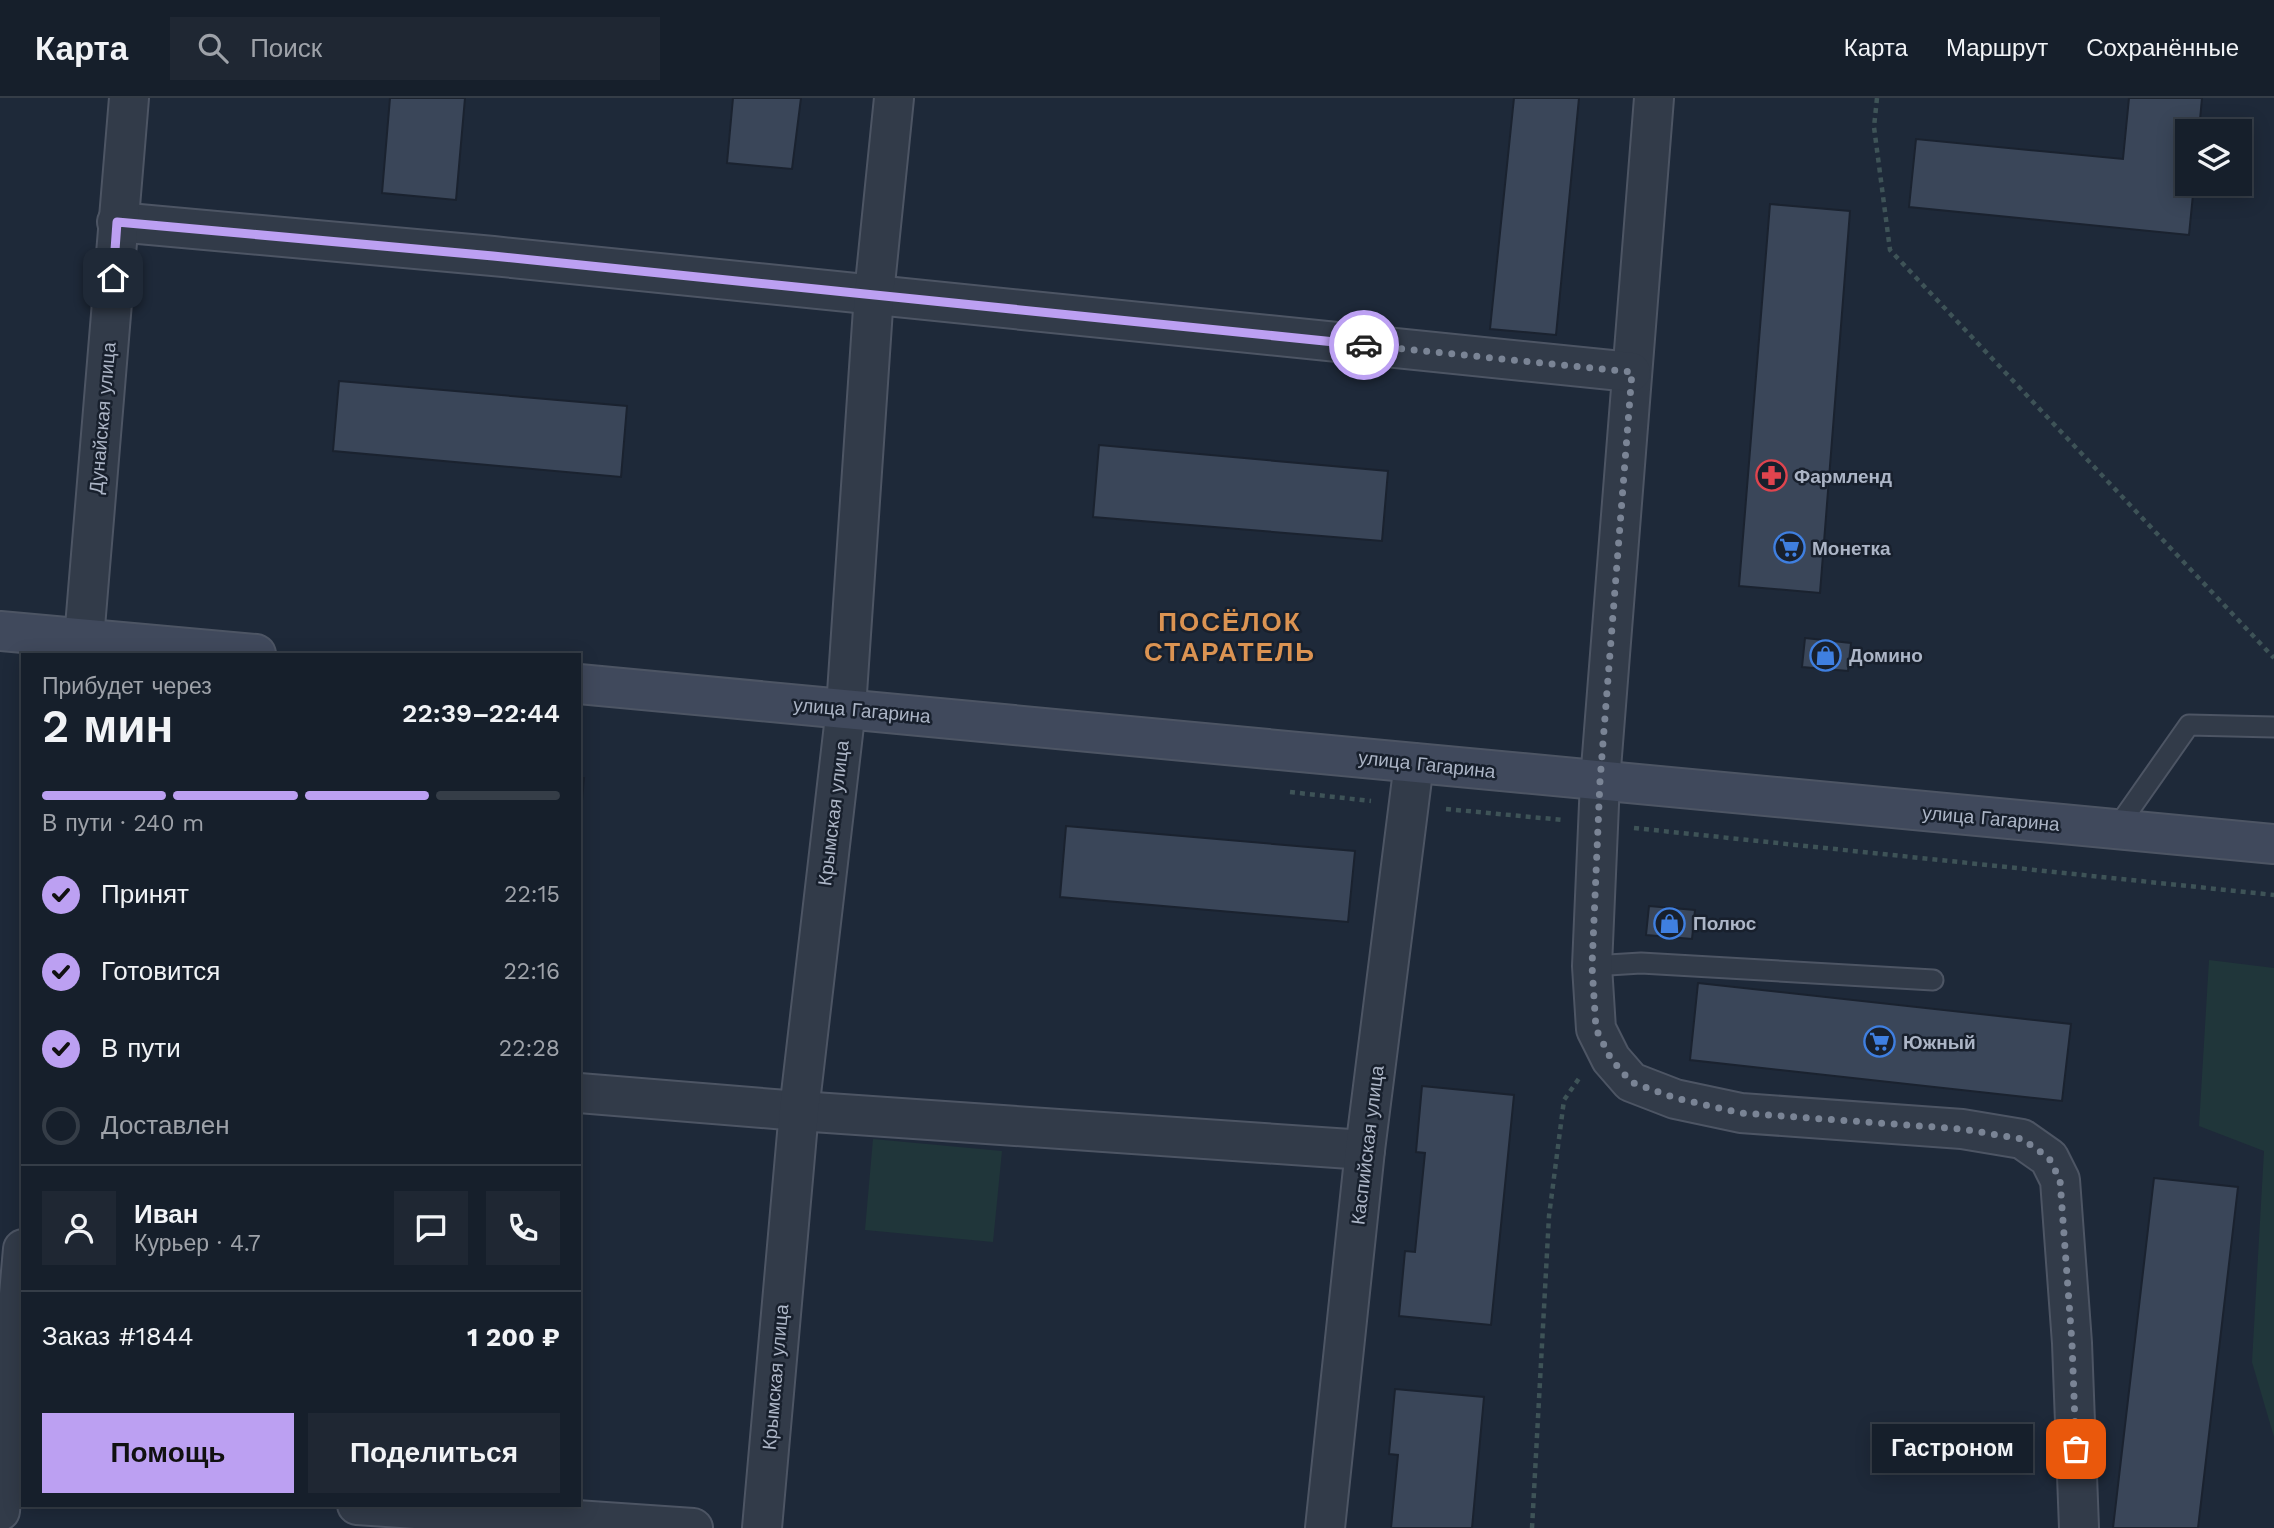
<!DOCTYPE html>
<html lang="ru">
<head>
<meta charset="utf-8">
<style>
	body { margin:0; font-family:"Work Sans",sans-serif; background:#1f2733; color:#f1f3f6; height:100vh; display:flex; flex-direction:column; font-size:26px; white-space:nowrap }
	* { box-sizing:border-box; margin:0 }
	p { font-size:23px; color:#9ea2a9 }
	.icon { flex:none; width:38px; height:38px; fill:none; stroke:currentColor; stroke-width:2; stroke-linecap:round; stroke-linejoin:round }
	.map { position:relative; flex:1; overflow:hidden }
	.side { position:absolute; left:21px; top:555px; width:560px; height:854px; display:flex; flex-direction:column; background:#161f2b; border-radius:0px; box-shadow:0 4px 18px #0003,0 0 0 2px #353d47 }
	.side>* { flex:none }
	.tools { position:absolute; left:2175px; top:21px; display:grid; gap:14px }
	.tools a { display:grid; place-items:center; width:77px; height:77px; border-radius:0px; background:#161f2b; box-shadow:0 4px 18px #0003,0 0 0 2px #353d47; font-size:35px }
	.pin { position:absolute; display:grid; place-items:center; width:60px; height:60px; color:#fff; margin:-30px; border-radius:14px; box-shadow:0 4px 10px #0006 }
	.courier { position:absolute; display:grid; place-items:center; width:70px; height:70px; margin:-35px; border:5px solid #bca0f2; border-radius:50%; background:#fff; color:#222; box-shadow:0 2px 9px #0007 }
	.bubble { position:absolute; height:49px; border-radius:0px; background:#161f2b; box-shadow:0 4px 18px #0003,0 0 0 2px #353d47; font-size:23px; font-weight:600; line-height:49px; text-align:center }
	.summary em { font-style:normal; font-weight:600 }
	.summary div { display:flex; flex-direction:column-reverse }
	.summary { display:flex; align-items:center; justify-content:space-between; height:119px; padding:0 21px }
	h1 { font-size:46px; font-weight:600; line-height:52px }
	.bar { display:grid; grid-template-columns:repeat(4,1fr); gap:10px 7px; align-content:center; height:84px; padding:0 21px }
	.bar i { height:9px; border-radius:5px; background:#353d47 }
	.bar .current { background:#bca0f2 }
	.bar p { grid-column:span 4 }
	.line { display:flex; align-items:center; gap:18px; padding:0 21px; border-top:2px solid #353d47 }
	.line div { flex:1 }
	.round { display:grid; place-items:center; flex:none; width:74px; height:74px; border-radius:0px; background:#1f2733 }
	ol { padding:0 21px; list-style:none }
	li { display:flex; align-items:center; gap:21px; height:77px }
	li p { margin-inline-start:auto }
	li .icon { padding:7px; border-radius:50%; background:#bca0f2; color:#111; stroke-width:4 }
	li:last-child { color:#9ea2a9 }
	li i { width:38px; height:38px; border:4px solid #353d47; border-radius:50% }
	.cta { display:flex; gap:14px; margin-top:auto; padding:14px 21px }
	.cta a { flex:1; height:80px; border-radius:0px; background:#bca0f2; color:#111; font-size:28px; font-weight:600; line-height:80px; text-align:center }
	.cta a+a { background:#1f2733; color:#f1f3f6 }
	header { display:flex; align-items:center; gap:42px; box-sizing:border-box; height:98px; padding:0 35px; background:#161f2b; border-bottom:2px solid #353d47 }
	header strong { font-size:33px }
	nav { display:flex; gap:38px; margin-inline-start:auto; font-size:24px }
	.search { width:490px; height:63px; background:#1f2733; display:flex; align-items:center; gap:18px; box-sizing:border-box; padding:0 24px; border-radius:0px; color:#9ea2a9; font-size:26px }
	.map>svg:first-child { display:block }
	.green { fill:#20363a }
	.building { fill:#3a4659; stroke:#1a222f; stroke-width:2 }
	.lines { fill:none; stroke-linecap:round; stroke-linejoin:round }
	.lane-casing { stroke:#4d5564; stroke-width:23 }
	.street-casing { stroke:#4d5564; stroke-width:42 }
	.secondary-casing { stroke:#4d5564; stroke-width:42 }
	.path { stroke:#3e5357; stroke-width:4.5; stroke-dasharray:5 5; stroke-linecap:butt }
	.lane { stroke:#323b49; stroke-width:19 }
	.street { stroke:#323b49; stroke-width:38 }
	.secondary { stroke:#40495c; stroke-width:38 }
	.done { stroke:#7a8495; stroke-width:7; stroke-dasharray:0 12.6 }
	.route { stroke:#bca0f2; stroke-width:9 }
	.labels { text-anchor:middle; stroke-width:5; stroke-linejoin:round; paint-order:stroke }
	.street-label { font-size:19px; fill:#acb5c6; stroke:#18202d }
	.poi-label { font-size:19px; font-weight:bold; fill:#acb5c6; stroke:#18202d; text-anchor:start }
	.district-label { font-size:26px; font-weight:bold; letter-spacing:2px; fill:#db9352; stroke:#18202d }
</style>
</head>
<body>
<header>
<strong>Карта</strong>
<div class="search"><svg class="icon" aria-label="search" viewBox="0 0 24 24"><circle cx="10" cy="10" r="6"/><path d="M15 15l6 6"/></svg>Поиск</div>
<nav><a>Карта</a><a>Маршрут</a><a>Сохранённые</a></nav>
</header>
<div class="map">
<svg width="2274" height="1430" viewBox="0 0 2274 1430">
	<rect width="100%" height="100%" fill="#1e2939"/>
	<g class="green">
		<polygon points="2209,862 2274,870 2274,1339 2252,1264 2264,1053 2199,1028"/>
		<polygon points="873,1041 1002,1053 993,1144 865,1132"/>
	</g>
	<g class="building">
		<polygon points="390,0 465,0 456,102 382,95"/>
		<polygon points="733,0 801,0 792,71 727,65"/>
		<polygon points="1514,0 1579,0 1556,237 1490,231"/>
		<polygon points="2129,0 2202,0 2199,33 2188,33 2188,86 2194,86 2189,137 1909,109 1916,41 2123,61"/>
		<polygon points="1770,106 1850,113 1820,495 1739,488"/>
		<polygon points="339,283 627,308 621,379 333,353"/>
		<polygon points="1099,347 1388,373 1382,443 1093,419"/>
		<polygon points="1805,540 1851,545 1848,573 1802,569"/>
		<polygon points="579,680 584,680 579,736"/>
		<polygon points="1066,728 1355,753 1348,824 1060,799"/>
		<polygon points="1649,808 1695,812 1692,841 1646,837"/>
		<polygon points="1698,885 2071,926 2062,1003 1690,962"/>
		<polygon points="1422,988 1514,997 1491,1227 1399,1218 1405,1153 1415,1154 1425,1055 1416,1054"/>
		<polygon points="2154,1080 2238,1089 2198,1430 2113,1430"/>
		<polygon points="1395,1291 1484,1299 1472,1430 1391,1430 1398,1357 1389,1356"/>
	</g>
	<g class="lines">
		<defs>
			<g id="lane">
				<polyline points="2116,731 2189,627 2274,629"/>
				<polyline points="1592,868 1641,865 1933,882"/>
			</g>
			<g id="street">
				<polyline points="1654,0 1600,683 1592,868 1596,931 1611,961 1631,984 1675,1001 1741,1015 1962,1031 2022,1041 2049,1060 2060,1082 2072,1245 2079,1430"/>
				<polyline points="117,124 493,158 1631,274"/>
				<polyline points="81,556 84,541 129,0"/>
				<polyline points="579,995 799,1013 1365,1052"/>
				<polyline points="357,1407 693,1430"/>
				<polyline points="0,1413 23,1151"/>
				<polyline points="762,1430 799,1013 846,610 874,196 894,0"/>
				<polyline points="1325,1430 1365,1052 1414,665"/>
			</g>
			<g id="secondary">
				<polyline points="0,533 256,556"/>
				<polyline points="579,586 2274,746"/>
			</g>
		</defs>
		<use href="#lane" class="lane-casing"/>
		<use href="#street" class="street-casing"/>
		<use href="#secondary" class="secondary-casing"/>
		<g class="path">
			<polyline points="1877,0 1874,29 1890,152 2274,560"/>
			<polyline points="1290,694 1371,703"/>
			<polyline points="1446,711 1563,722"/>
			<polyline points="1634,730 2274,797"/>
			<polyline points="1532,1430 1549,1118 1564,1002 1580,979"/>
		</g>
		<use href="#lane" class="lane"/>
		<use href="#street" class="street"/>
		<use href="#secondary" class="secondary"/>
	</g>
	<g class="lines">
		<polyline class="done" points="1364,247 1632,274 1600,683 1592,868 1596,931 1611,961 1631,984 1675,1000 1741,1015 1962,1031 2022,1041 2049,1060 2060,1082 2072,1245 2076,1351"/>
		<polyline class="route" points="113,180 117,124 493,158 1364,247"/>
	</g>
	<defs>
		<symbol id="pharmacy-ring" viewBox="-11 -11 22 22"><circle r="9.5" fill="#18202d" stroke="#e0444e" stroke-width="1.5"/><path d="M-2-6h4v4h4v4h-4v4h-4v-4h-4v-4h4Z" fill="#e0444e"/></symbol>
		<symbol id="supermarket-ring" viewBox="-11 -11 22 22"><circle r="9.5" fill="#18202d" stroke="#3f7fe0" stroke-width="1.5"/><path d="M-6-5.5h2.5l.6 2H6L4.5 2H-2.5L-4.4-4H-6ZM-1.5 3.2a1.3 1.3 0 1 0 .1 0ZM3 3.2a1.3 1.3 0 1 0 .1 0Z" fill="#3f7fe0"/></symbol>
		<symbol id="shop-ring" viewBox="-11 -11 22 22"><circle r="9.5" fill="#18202d" stroke="#3f7fe0" stroke-width="1.5"/><path d="M-5-2.5h2.3a2.7 3.5 0 0 1 5.4 0H5L5.5 6h-11ZM-1.5-2.5h3a1.5 2.3 0 0 0-3 0Z" fill="#3f7fe0"/></symbol>
	</defs>
	<g fill-rule="evenodd">
		<use href="#pharmacy-ring" x="1754" y="360" width="35" height="35"/>
		<use href="#supermarket-ring" x="1772" y="432" width="35" height="35"/>
		<use href="#shop-ring" x="1808" y="540" width="35" height="35"/>
		<use href="#shop-ring" x="1652" y="808" width="35" height="35"/>
		<use href="#supermarket-ring" x="1862" y="926" width="35" height="35"/>
	</g>
	<g class="labels">
		<g class="street-label">
			<text transform="translate(102 320) rotate(-85)" y="7">Дунайская улица</text>
			<text transform="translate(862 612) rotate(5)" y="7">улица Гагарина</text>
			<text transform="translate(1427 666) rotate(6)" y="7">улица Гагарина</text>
			<text transform="translate(833 715) rotate(-83)" y="7">Крымская улица</text>
			<text transform="translate(1991 720) rotate(5)" y="7">улица Гагарина</text>
			<text transform="translate(1367 1047) rotate(-83)" y="7">Каспийская улица</text>
			<text transform="translate(775 1279) rotate(-85)" y="7">Крымская улица</text>
		</g>
		<g class="poi-label">
			<text x="1794" y="385">Фармленд</text>
			<text x="1812" y="457">Монетка</text>
			<text x="1849" y="564">Домино</text>
			<text x="1693" y="832">Полюс</text>
			<text x="1903" y="951">Южный</text>
		</g>
		<g class="district-label">
			<text x="1230" y="533">ПОСЁЛОК<tspan x="1230" dy="30">СТАРАТЕЛЬ</tspan></text>
		</g>
	</g>
</svg>
<div class="tools">
<a><svg class="icon" aria-label="layers" viewBox="0 0 24 24"><path d="M12 4l9 5-9 5-9-5zM3 14l9 5 9-5"/></svg></a>
</div>
<div class="pin" style="left:2076px;top:1351px;background:#ea580c"><svg class="icon" aria-label="bag" viewBox="0 0 24 24"><path d="M5 8h14l-1 12H6zM9 8a3 3 0 0 1 6 0"/></svg></div>
<div class="pin" style="left:113px;top:180px;background:#1f2937"><svg class="icon" aria-label="home" viewBox="0 0 24 24"><path d="M3 11l9-7 9 7M6 9v11h12V9"/></svg></div>
<div class="courier" style="left:1364px;top:247px"><svg class="icon" aria-label="car" viewBox="0 0 24 24"><path d="M5 17H2v-5l4-1 3-4h7l3 4 3 1v5h-3M9 17h6M6 11h13"/><circle cx="7" cy="17" r="2"/><circle cx="17" cy="17" r="2"/></svg></div>
<div class="bubble" style="left:1872px;top:1326px;width:161px">Гастроном</div>
<section class="side">
<div class="summary"><div><h1>2 мин</h1><p>Прибудет через</p></div><em>22:39–22:44</em></div>
<div class="bar"><i class="current"></i><i class="current"></i><i class="current"></i><i></i><p>В пути · 240 m</p></div>
<ol>
<li><svg class="icon" aria-label="check" viewBox="0 0 24 24"><path d="M5 12l5 5 9-10"/></svg>Принят<p>22:15</p></li>
<li><svg class="icon" aria-label="check" viewBox="0 0 24 24"><path d="M5 12l5 5 9-10"/></svg>Готовится<p>22:16</p></li>
<li><svg class="icon" aria-label="check" viewBox="0 0 24 24"><path d="M5 12l5 5 9-10"/></svg>В пути<p>22:28</p></li>
<li><i></i>Доставлен</li>
</ol>
<div class="line" style="height:126px"><a class="round"><svg class="icon" aria-label="person" viewBox="0 0 24 24"><circle cx="12" cy="8" r="4"/><path d="M4 21q1-7 8-7t8 7"/></svg></a><div><b>Иван</b><p>Курьер · 4.7</p></div><a class="round"><svg class="icon" aria-label="chat" viewBox="0 0 24 24"><path d="M4 5h16v11H9l-5 4z"/></svg></a><a class="round"><svg class="icon" aria-label="phone" viewBox="0 0 24 24"><path d="M5 4h4l2 5-3 2q2 4 5 5l2-3 5 2v4C11 20 4 13 5 4z"/></svg></a></div>
<div class="line" style="height:91px"><div>Заказ #1844</div><b>1 200 ₽</b></div>
<div class="cta"><a>Помощь</a><a>Поделиться</a></div>
</section>
</div>
</body>
</html>
